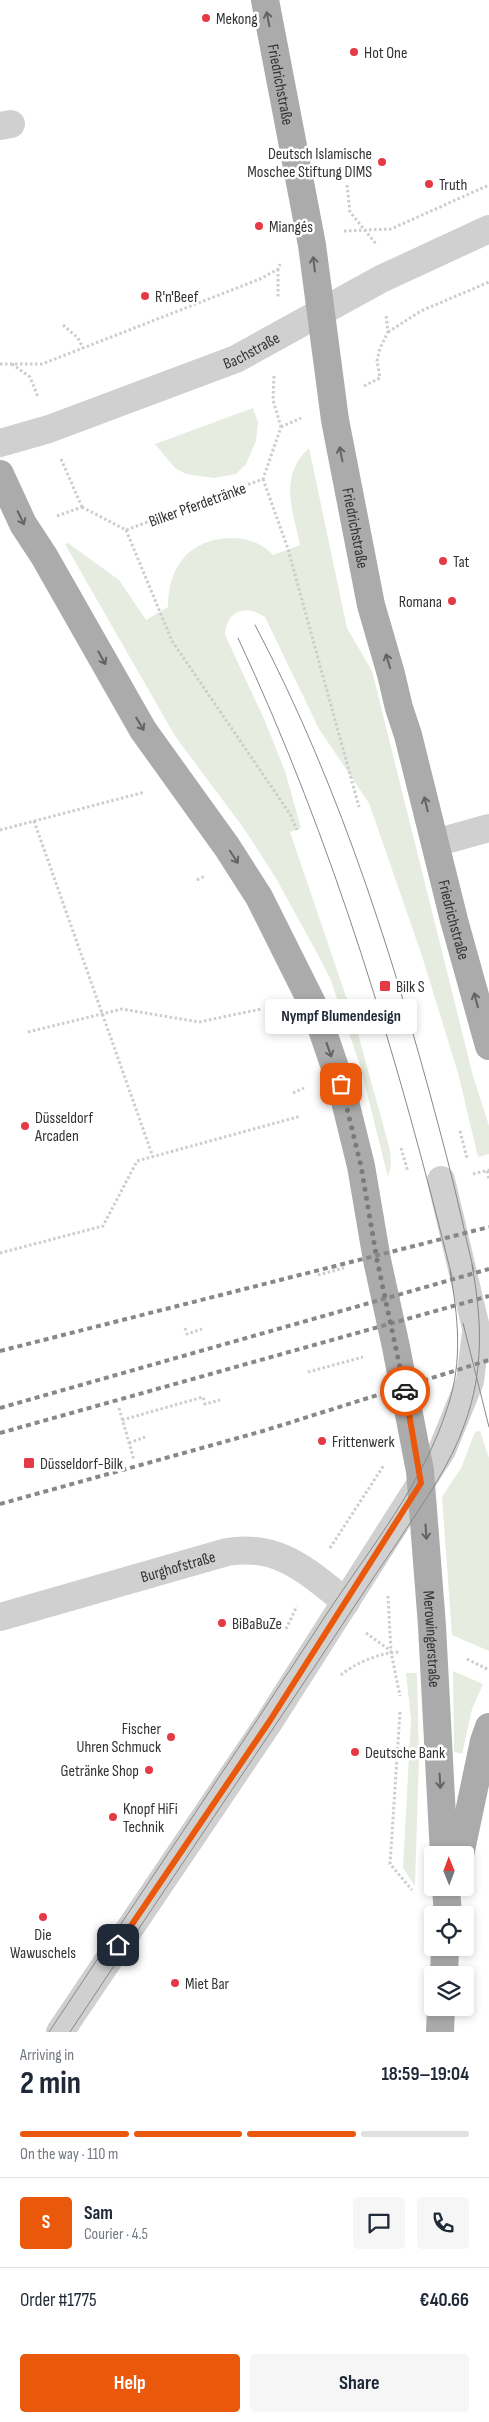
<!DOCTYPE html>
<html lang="en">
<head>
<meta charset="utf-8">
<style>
	body { margin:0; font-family:"Sofia Sans Condensed",sans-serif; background:#f6f6f7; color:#1f2937; height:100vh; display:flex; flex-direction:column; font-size:19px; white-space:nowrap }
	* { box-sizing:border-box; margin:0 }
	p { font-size:16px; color:#747a83 }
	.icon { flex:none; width:28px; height:28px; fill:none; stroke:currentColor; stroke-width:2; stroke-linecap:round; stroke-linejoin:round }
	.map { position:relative; height:2032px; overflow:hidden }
	.side { display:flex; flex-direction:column; background:#fff; flex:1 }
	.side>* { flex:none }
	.needle { width:32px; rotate:359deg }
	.fabs { position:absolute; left:424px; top:1846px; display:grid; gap:10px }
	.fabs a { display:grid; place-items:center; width:50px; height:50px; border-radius:5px; background:#fff; box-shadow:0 2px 8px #0003; font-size:25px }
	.pin { position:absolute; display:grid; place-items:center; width:42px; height:42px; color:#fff; margin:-21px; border-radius:10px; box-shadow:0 2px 8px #0006 }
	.courier { position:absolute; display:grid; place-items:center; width:50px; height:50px; margin:-25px; border:4px solid #ea580c; border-radius:50%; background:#fff; color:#222; box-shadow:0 1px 6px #0007 }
	.bubble { position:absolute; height:35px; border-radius:5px; background:#fff; box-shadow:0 2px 8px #0003; font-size:16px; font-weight:700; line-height:35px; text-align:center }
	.overview em { font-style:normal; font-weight:700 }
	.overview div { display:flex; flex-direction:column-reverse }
	.overview { display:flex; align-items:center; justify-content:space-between; height:85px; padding:0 20px }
	h1 { font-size:32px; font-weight:700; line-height:38px }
	.bar { display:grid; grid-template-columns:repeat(4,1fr); gap:8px 5px; align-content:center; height:60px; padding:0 20px }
	.bar i { height:6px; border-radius:4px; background:#e0e1e3 }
	.bar .active { background:#ea580c }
	.bar p { grid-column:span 4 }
	.line { display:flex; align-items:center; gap:12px; padding:0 20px; border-top:1px solid #e0e1e3 }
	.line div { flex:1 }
	.round { display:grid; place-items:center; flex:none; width:52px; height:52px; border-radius:5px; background:#f6f6f7 }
	.cta { display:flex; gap:10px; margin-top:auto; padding:10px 20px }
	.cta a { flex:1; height:58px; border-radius:5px; background:#ea580c; color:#fff; font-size:20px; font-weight:700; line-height:58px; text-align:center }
	.cta a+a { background:#f6f6f7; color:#1f2937 }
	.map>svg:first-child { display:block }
	.green { fill:#e6ecdf }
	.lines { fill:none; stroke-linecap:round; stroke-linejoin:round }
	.path { stroke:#cdcdcd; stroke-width:3; stroke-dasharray:2.5 2.5; stroke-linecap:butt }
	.minor { stroke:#d0d0d0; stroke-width:28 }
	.major { stroke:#ababab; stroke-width:28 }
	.tram { stroke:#888; stroke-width:1 }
	.rail { stroke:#888; stroke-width:4; stroke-dasharray:5 4; stroke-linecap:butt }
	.oneway { stroke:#636363 }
	.done { stroke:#7a7a7a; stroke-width:5; stroke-dasharray:0 9 }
	.route { stroke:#ea580c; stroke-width:6 }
	.poi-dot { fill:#e63946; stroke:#fff; stroke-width:2 }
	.labels { text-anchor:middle; stroke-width:5; stroke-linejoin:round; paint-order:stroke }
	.poi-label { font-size:16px; fill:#333; stroke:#fff; text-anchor:start }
	.street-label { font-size:16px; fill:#333; stroke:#fff }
</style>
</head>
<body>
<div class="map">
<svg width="489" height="2032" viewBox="0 0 489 2032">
	<rect width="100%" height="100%" fill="#fff"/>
	<g class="green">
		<polygon points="253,408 258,422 256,441 246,464 236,474 214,478 186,474 175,468 155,444"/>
		<path d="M309,448l38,180 25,43 101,405 16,50v28l-11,3 -20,-84 -36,-117 -53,-153 -50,-74 -54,-112c-20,-13 -39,-6 -40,18l40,86 20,50 16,57 -11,4 65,191 35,127 1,15 -3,12 -28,-112 -30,-87 -12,-23 -41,-75 -32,-50 -70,-94 -110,-192 3,-1 51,37 27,40 22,-13c0,-40 21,-68 63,-69 17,0 30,5 42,17l27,-10c-7,-34 -22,-69 9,-97z"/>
		<polygon points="480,1431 489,1458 489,1651 452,1635 442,1497 461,1468 475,1432"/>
		<polygon points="453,1671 483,1684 472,1709 462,1754 454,1752"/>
		<polygon points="406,1673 417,1673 419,1757 415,1886 403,1868 411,1719"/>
	</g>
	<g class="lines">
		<g class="path">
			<polyline points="347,185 350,212 376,244"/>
			<polyline points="344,231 391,229 489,185"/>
			<polyline points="278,269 278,298"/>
			<polyline points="63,325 78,338 83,348"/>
			<polyline points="388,332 421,311 489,282"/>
			<polyline points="0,364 42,364 260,279 278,269 280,264"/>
			<polyline points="12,364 30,377 38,397"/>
			<polyline points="274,376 273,400 281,427"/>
			<polyline points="364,386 380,378 377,361 380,348 388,332 386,315"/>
			<polyline points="281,427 301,418"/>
			<polyline points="61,459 82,507"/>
			<polyline points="263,479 288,549 359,807"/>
			<polyline points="82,507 126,530 263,479 281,427"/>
			<polyline points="57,516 82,507"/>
			<polyline points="126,530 172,641 290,814 297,830"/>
			<polyline points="34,821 153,1157"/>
			<polyline points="0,830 145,792"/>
			<polyline points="197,880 205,876"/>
			<polyline points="28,1032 122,1009 199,1022 261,1009"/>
			<polyline points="293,1093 304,1088"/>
			<polyline points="460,1131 467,1158"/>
			<polyline points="401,1148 408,1172"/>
			<polyline points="487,1171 489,1179"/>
			<polyline points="473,1174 489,1170"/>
			<polyline points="0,1253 103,1226 137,1161 301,1116"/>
			<polyline points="318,1275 344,1268"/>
			<polyline points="185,1328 187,1334 202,1329"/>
			<polyline points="308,1372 363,1357"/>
			<polyline points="119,1408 134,1460"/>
			<polyline points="122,1420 203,1397 205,1404 220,1400"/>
			<polyline points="129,1443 145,1437"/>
			<polyline points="330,1548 384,1465"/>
			<polyline points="388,1596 391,1652 400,1696"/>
			<polyline points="286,1629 297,1606"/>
			<polyline points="366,1633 391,1651"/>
			<polyline points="467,1659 489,1670"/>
			<path d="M341,1675c14,-12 41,-23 59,-23"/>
			<polyline points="400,1712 390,1864 412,1890"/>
		</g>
		<g class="minor">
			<polyline points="0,126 11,124"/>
			<path id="s1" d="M0,443l49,-14 187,-70 145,-80 108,-50"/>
			<polyline points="435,843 489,828"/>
			<polyline points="441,1180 481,1349"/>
			<path id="s2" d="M0,1617l227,-65c52,-9 81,20 119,50"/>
			<polyline points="60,2032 269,1722 442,1450 470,1381 476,1332"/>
		</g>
		<g class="major">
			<path id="s3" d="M265,0l47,245 23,175 36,185 20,69 8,34 9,27 46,185 35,126"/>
			<path id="s4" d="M0,474l23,50 21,32 99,174 84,117 32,50 56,112 26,76 20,81 16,94 19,87 24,124 12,155 12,229"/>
			<polyline points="460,1855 484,1741 489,1727"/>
			<polyline points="446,1888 448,1915"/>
			<polyline points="444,1975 445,1948"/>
			<polyline points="440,2032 441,2008"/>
		</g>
		<g class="tram">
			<path d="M255,625c88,166 145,352 192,533 10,38 18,76 27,114"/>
			<path d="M238,638c96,205 160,420 214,639"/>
			<polyline points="463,1323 489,1427"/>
			<path d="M49,2032c92,-139 186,-277 277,-417 44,-67 98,-132 122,-209 15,-46 10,-89 2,-135"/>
			<path d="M70,2032c80,-121 162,-242 243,-363 28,-42 55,-84 84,-126 25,-39 53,-76 68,-120 19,-52 17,-104 7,-158"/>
		</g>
		<g class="rail">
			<polyline points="0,1351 489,1227"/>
			<polyline points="0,1408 489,1269"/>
			<polyline points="0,1433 489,1296"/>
			<polyline points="0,1504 263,1431 489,1360"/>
		</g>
	</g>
	<defs><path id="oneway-shaft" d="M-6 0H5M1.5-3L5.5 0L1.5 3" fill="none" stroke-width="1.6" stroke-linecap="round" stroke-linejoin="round" transform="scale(1.25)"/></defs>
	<g class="oneway">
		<use href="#oneway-shaft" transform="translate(268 19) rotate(-101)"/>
		<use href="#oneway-shaft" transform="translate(314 264) rotate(-97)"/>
		<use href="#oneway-shaft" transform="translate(341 454) rotate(-101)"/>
		<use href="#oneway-shaft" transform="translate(21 518) rotate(64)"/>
		<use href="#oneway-shaft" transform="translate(102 658) rotate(61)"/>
		<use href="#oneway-shaft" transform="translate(388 661) rotate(-107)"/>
		<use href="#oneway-shaft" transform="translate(140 724) rotate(59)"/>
		<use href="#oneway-shaft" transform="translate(426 804) rotate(-104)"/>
		<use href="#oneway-shaft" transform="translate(234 857) rotate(57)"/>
		<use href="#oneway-shaft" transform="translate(476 1000) rotate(-105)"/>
		<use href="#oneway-shaft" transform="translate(329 1050) rotate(71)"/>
		<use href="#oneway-shaft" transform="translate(426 1532) rotate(86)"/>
		<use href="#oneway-shaft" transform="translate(440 1781) rotate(87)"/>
	</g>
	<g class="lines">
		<polyline class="done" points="341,1084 361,1166 377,1260 405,1391"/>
		<polyline class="route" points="118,1945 269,1722 421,1483 405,1391"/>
	</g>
	<g class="poi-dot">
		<circle cx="206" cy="18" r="5"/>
		<circle cx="354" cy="52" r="5"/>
		<circle cx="382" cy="162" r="5"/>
		<circle cx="429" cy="184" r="5"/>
		<circle cx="259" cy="226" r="5"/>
		<circle cx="145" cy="296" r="5"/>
		<circle cx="443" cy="561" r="5"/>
		<circle cx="452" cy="601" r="5"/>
		<rect x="379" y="980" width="12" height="12" rx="2.5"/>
		<circle cx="25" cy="1126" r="5"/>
		<circle cx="322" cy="1441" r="5"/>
		<rect x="23" y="1457" width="12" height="12" rx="2.5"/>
		<circle cx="222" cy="1623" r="5"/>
		<circle cx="171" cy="1737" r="5"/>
		<circle cx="355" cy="1752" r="5"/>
		<circle cx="149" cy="1770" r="5"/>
		<circle cx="113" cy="1817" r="5"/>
		<circle cx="43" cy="1917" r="5"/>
		<circle cx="175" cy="1983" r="5"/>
	</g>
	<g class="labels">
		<g class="poi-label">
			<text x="216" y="24">Mekong</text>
			<text x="364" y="58">Hot One</text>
			<text x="372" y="159" text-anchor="end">Deutsch Islamische<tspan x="372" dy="18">Moschee Stiftung DIMS</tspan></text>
			<text x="439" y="190">Truth</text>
			<text x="269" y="232">Miangés</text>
			<text x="155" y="302">R'n'Beef</text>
			<text x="453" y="567">Tat</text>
			<text x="442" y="607" text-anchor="end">Romana</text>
			<text x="396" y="992">Bilk S</text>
			<text x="35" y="1123">Düsseldorf<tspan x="35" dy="18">Arcaden</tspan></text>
			<text x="332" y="1447">Frittenwerk</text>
			<text x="40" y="1469">Düsseldorf-Bilk</text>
			<text x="232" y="1629">BiBaBuZe</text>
			<text x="161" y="1734" text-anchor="end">Fischer<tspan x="161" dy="18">Uhren Schmuck</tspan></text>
			<text x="365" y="1758">Deutsche Bank</text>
			<text x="139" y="1776" text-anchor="end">Getränke Shop</text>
			<text x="123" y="1814">Knopf HiFi<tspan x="123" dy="18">Technik</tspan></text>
			<text x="43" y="1940" text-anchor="middle">Die<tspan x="43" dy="18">Wawuschels</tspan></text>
			<text x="185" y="1989">Miet Bar</text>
		</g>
		<g class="street-label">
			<text dy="6" stroke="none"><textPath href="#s3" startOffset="86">Friedrichstraße</textPath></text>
			<text dy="6" stroke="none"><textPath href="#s1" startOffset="268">Bachstraße</textPath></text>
			<text transform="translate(197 504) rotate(-20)" y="6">Bilker Pferdetränke</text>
			<text dy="6" stroke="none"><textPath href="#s3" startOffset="536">Friedrichstraße</textPath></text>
			<text dy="6" stroke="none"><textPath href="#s3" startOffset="940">Friedrichstraße</textPath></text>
			<text dy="6" stroke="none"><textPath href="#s2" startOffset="185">Burghofstraße</textPath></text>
			<text dy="6" stroke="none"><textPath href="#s4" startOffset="1265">Merowingerstraße</textPath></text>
		</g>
	</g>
</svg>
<div class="fabs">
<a><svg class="needle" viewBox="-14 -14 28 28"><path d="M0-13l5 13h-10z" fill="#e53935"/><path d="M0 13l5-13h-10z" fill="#747a83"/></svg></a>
<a><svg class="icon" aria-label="locate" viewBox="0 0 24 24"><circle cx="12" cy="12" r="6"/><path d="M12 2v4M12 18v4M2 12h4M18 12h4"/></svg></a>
<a><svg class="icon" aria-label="layers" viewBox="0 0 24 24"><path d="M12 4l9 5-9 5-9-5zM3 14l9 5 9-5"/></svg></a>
</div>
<div class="pin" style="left:341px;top:1084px;background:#ea580c"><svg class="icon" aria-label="bag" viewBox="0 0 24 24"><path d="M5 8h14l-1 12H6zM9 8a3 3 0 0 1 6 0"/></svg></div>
<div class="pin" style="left:118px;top:1945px;background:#1f2937"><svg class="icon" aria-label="home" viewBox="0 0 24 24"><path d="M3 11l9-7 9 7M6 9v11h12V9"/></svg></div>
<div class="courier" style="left:405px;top:1391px"><svg class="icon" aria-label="car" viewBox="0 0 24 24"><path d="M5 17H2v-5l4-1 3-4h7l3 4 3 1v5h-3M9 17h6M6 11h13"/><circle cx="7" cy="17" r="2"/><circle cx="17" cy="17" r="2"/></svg></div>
<div class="bubble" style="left:265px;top:999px;width:152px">Nympf Blumendesign</div>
</div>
<section class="side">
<div class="overview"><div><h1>2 min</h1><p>Arriving in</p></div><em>18:59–19:04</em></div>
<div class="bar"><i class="active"></i><i class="active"></i><i class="active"></i><i></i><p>On the way · 110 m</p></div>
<div class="line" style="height:90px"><b class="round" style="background:#ea580c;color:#fff">S</b><div><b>Sam</b><p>Courier · 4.5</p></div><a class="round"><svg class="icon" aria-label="chat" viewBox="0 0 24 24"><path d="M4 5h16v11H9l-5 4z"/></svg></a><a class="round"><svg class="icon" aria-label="phone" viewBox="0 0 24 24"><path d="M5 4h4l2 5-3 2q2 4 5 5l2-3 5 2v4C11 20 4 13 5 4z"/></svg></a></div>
<div class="line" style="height:65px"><div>Order #1775</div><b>€40.66</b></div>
<div class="cta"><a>Help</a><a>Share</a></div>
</section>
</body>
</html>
